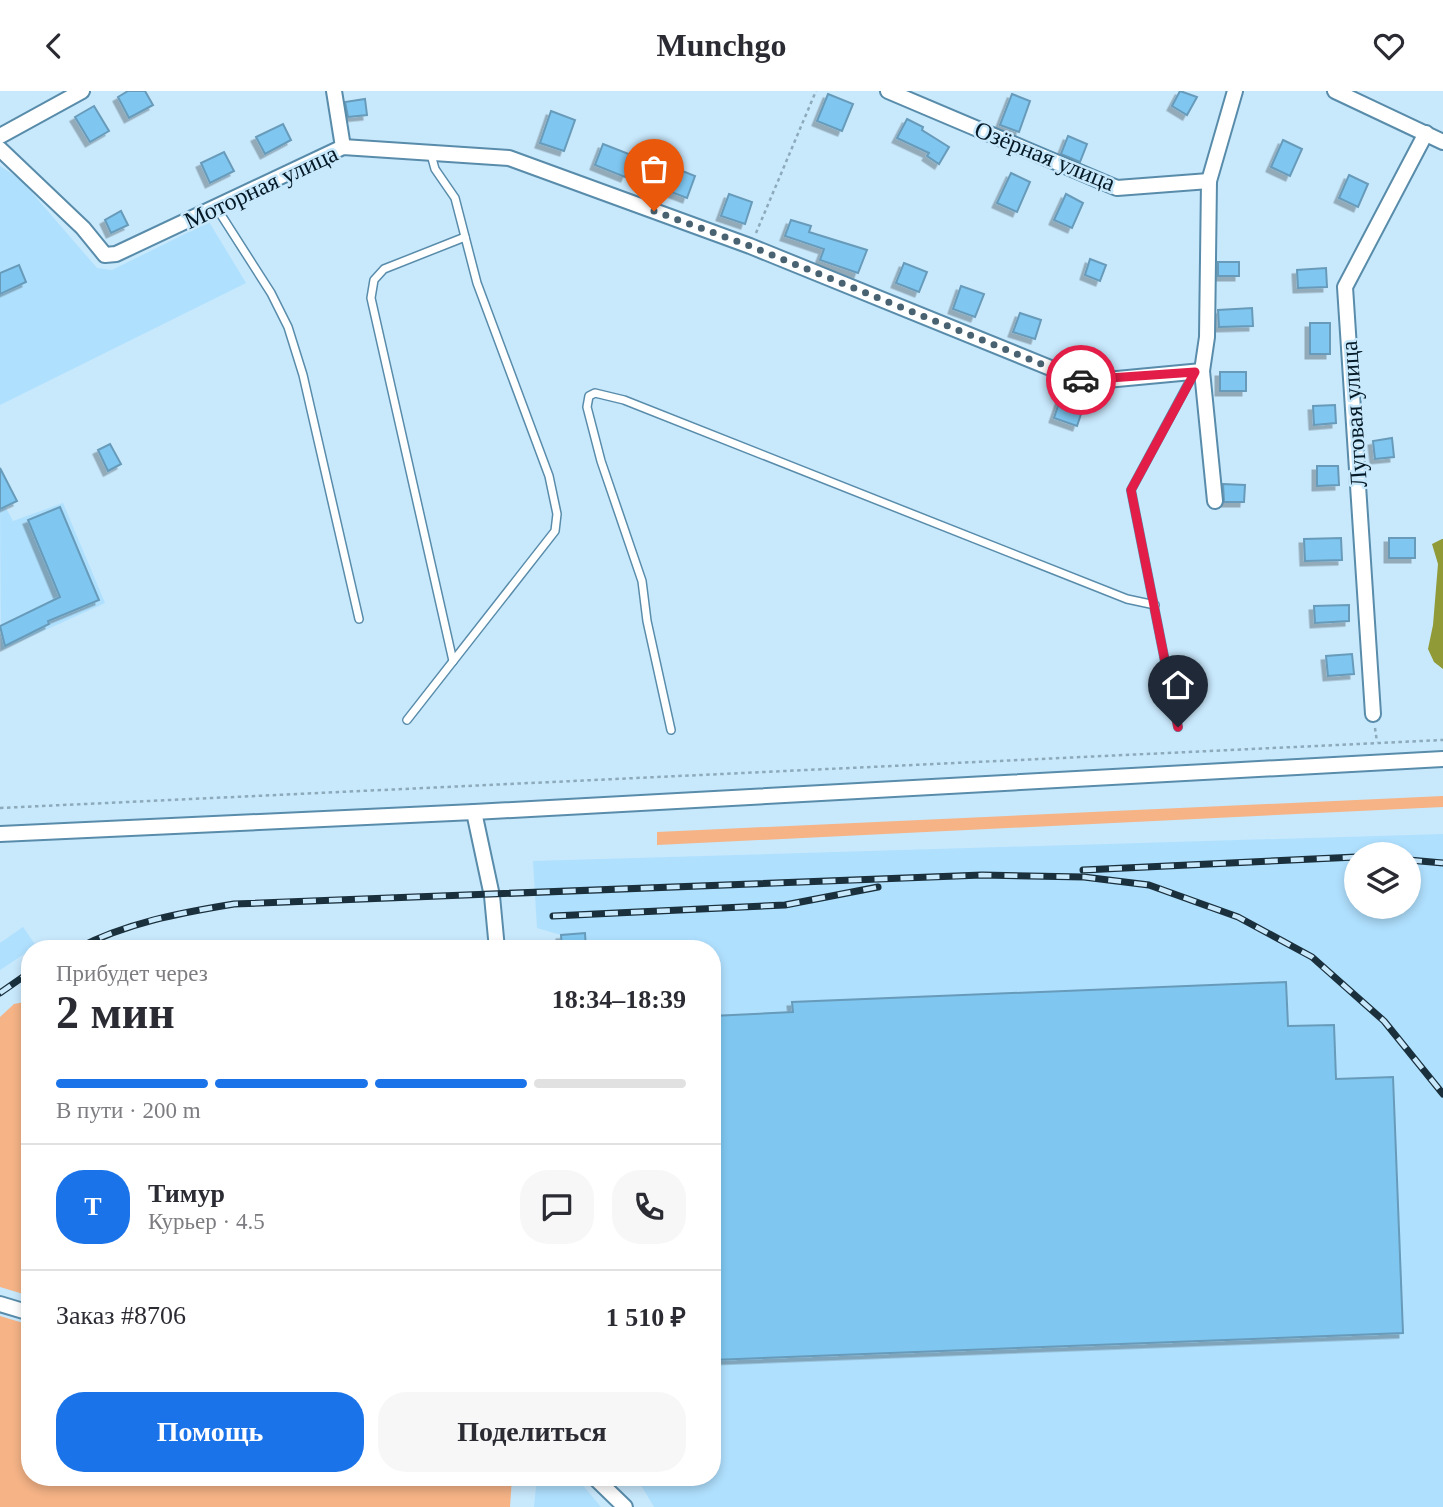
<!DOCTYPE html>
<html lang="ru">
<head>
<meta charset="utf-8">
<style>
	body { margin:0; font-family:"Times New Roman",serif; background:#f7f7f7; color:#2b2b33; height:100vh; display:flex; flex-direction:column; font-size:26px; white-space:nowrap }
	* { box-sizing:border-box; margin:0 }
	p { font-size:23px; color:#7c7c81 }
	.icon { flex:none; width:38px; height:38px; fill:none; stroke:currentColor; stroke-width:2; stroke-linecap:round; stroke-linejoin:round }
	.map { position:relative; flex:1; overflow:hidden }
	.sheet { position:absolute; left:21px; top:849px; width:700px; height:546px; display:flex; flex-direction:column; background:#fff; border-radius:28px; box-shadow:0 4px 10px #0003 }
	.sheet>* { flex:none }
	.tools { position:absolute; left:1344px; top:751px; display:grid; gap:14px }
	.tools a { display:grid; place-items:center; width:77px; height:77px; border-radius:50%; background:#fff; box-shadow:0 4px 10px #0003; font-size:35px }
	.pin { position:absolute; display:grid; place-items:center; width:60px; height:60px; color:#fff; margin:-72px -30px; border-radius:50% 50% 50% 0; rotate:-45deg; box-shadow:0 0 7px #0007 }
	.pin .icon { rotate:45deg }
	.courier { position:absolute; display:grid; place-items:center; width:70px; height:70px; margin:-35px; border:5px solid #e11d48; border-radius:50%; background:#fff; color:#222; box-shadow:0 2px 9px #0007 }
	.summary em { font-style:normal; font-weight:700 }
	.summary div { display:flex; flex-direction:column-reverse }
	.summary { display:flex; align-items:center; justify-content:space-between; height:119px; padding:0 35px }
	h1 { font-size:46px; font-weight:700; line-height:52px }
	.bar { display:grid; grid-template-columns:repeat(4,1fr); gap:10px 7px; align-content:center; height:84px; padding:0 35px }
	.bar i { height:9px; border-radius:5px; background:#e1e1e2 }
	.bar .on { background:#1a73e8 }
	.bar p { grid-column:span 4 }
	.line { display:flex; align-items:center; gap:18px; padding:0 35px; border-top:2px solid #e1e1e2 }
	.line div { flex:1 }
	.round { display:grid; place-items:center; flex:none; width:74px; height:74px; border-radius:28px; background:#f7f7f7 }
	.action { display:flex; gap:14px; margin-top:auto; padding:14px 35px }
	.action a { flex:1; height:80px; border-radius:28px; background:#1a73e8; color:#fff; font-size:28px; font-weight:700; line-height:80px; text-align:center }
	.action a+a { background:#f7f7f7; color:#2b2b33 }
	header { display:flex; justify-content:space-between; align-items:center; height:91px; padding:0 35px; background:#fff; font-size:32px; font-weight:700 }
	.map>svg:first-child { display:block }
	.built { fill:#afe0fe; fill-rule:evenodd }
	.green { fill:#f5b386 }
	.water { fill:#909a36 }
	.building { fill:#7fc7f1; stroke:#679bba; stroke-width:2; filter:url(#shadow) }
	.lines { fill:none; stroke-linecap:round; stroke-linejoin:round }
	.service-casing { stroke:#588caa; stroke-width:10 }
	.minor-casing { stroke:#588caa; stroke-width:18 }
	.path { stroke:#8daabb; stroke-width:2.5; stroke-dasharray:3.5 3.5; stroke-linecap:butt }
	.service { stroke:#fff; stroke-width:7 }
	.minor { stroke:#fff; stroke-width:14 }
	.rail-casing { stroke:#1a303d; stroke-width:7 }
	.rail { stroke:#c8e8fc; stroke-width:4.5; stroke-dasharray:13; stroke-linecap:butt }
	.done { stroke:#496271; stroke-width:7; stroke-dasharray:0 12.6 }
	.route { stroke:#e11d48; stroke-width:9 }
	.labels { text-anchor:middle; stroke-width:5; stroke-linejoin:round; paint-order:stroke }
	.street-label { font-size:24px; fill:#051a26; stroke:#c8e8fc }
</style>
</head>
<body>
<header><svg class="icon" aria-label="back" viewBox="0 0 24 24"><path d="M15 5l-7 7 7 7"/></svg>Munchgo<svg class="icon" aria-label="heart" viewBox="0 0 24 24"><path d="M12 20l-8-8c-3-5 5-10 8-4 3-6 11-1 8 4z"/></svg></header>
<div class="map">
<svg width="1443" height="1416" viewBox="0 0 1443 1416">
	<defs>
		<filter id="shadow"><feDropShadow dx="-4.5" dy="4.5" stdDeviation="0" flood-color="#0004"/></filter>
	</defs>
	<rect width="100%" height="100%" fill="#c8e8fc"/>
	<g class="built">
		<polygon points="0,75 20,88 97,177 112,179 209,131 246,192 0,314"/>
		<polygon points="0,406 13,430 63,412 105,512 1,559"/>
		<path d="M1443,743v673h-789l-18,-30h76v-528l-150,-1 -1,-13 -24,-7 -4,-67zM1356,763h53v53h-53z"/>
		<polygon points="23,836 36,855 0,879 0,852"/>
		<polygon points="537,1386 576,1386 601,1416 534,1416"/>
	</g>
	<g class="green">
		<polygon points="1443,705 1443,716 657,754 657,741"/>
		<polygon points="30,910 30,1205 0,1196 0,926 14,913"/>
		<polygon points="0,1225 30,1234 30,1386 512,1386 510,1416 0,1416"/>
	</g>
	<polygon class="water" points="1442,448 1443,448 1443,578 1434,571 1428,558 1433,534 1438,473 1432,453"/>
	<g class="building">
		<polygon points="128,0 145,0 153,14 129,27 118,6"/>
		<polygon points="1180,0 1197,6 1187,24 1172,15"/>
		<polygon points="828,3 853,13 842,40 817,30"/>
		<polygon points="1012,3 1030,10 1019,41 1000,34"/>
		<polygon points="365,8 367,24 348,26 345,11"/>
		<polygon points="94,15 109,40 90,51 75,26"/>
		<polygon points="551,20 575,29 564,60 540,52"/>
		<polygon points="907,28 923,36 922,39 949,56 939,73 927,65 929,62 897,47"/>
		<polygon points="283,33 291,49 265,63 256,46"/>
		<polygon points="1068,45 1087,53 1080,71 1061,63"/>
		<polygon points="1283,49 1302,58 1290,85 1271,76"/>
		<polygon points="603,53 634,65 625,86 595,74"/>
		<polygon points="224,61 234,80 210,92 201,72"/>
		<polygon points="675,77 695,85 687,107 666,99"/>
		<polygon points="1011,82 1030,91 1017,121 997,112"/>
		<polygon points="1349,84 1368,93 1358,116 1339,107"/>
		<polygon points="729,103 752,111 745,133 721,125"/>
		<polygon points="1066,103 1083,112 1072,137 1054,129"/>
		<polygon points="121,120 128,134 111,142 105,129"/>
		<polygon points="791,129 811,135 809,141 867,159 858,182 820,169 824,158 785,145"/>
		<polygon points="1090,168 1106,174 1100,190 1085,184"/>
		<rect x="1218" y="171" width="21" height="14"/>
		<polygon points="904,172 927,181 919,201 896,192"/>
		<polygon points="19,174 26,191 0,203 0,182"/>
		<polygon points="1326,177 1327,196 1298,197 1297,179"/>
		<polygon points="961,195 984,203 975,226 953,218"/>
		<polygon points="1252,217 1253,235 1219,236 1218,219"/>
		<polygon points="1020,222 1041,229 1035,248 1013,241"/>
		<rect x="1310" y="232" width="20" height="31"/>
		<rect x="1220" y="281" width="26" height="19"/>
		<polygon points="1061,306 1084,314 1077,335 1054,327"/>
		<polygon points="1335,314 1336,332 1314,334 1313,315"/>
		<polygon points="1392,347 1394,366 1375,368 1373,350"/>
		<polygon points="110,353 121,373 108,380 98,359"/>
		<polygon points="1317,375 1338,375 1339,394 1317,395"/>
		<polygon points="0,377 17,410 0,418"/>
		<polygon points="1223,393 1245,394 1244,411 1224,411"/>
		<polygon points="60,416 99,509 48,530 49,533 5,555 0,535 60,506 28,429"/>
		<polygon points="1341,447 1342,469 1305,470 1304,448"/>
		<rect x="1389" y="447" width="26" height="20"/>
		<polygon points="1349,514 1349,530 1315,532 1314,515"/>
		<polygon points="1352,563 1354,583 1328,585 1326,565"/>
		<polygon points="585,842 586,858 562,858 561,844"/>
		<polygon points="1286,891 1288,935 1334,934 1336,988 1393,986 1403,1242 712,1269 712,925 793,921 792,911"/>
	</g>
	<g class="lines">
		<defs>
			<g id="service">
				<polyline points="216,116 271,202 288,236 303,284 359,528"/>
				<polyline points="453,570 371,207 374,189 384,178 465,146"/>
				<polyline points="407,629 555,440 557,423 549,385 477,192 455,107 435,78 430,60"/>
				<polyline points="1178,636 1131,399 1194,282"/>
				<polyline points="671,639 647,530 642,490 601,370 587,316 589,305 595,302 624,309 1127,508 1155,514"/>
			</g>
			<g id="minor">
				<polyline points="334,0 343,56"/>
				<polyline points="888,0 1117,97 1209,90"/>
				<polyline points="1335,0 1443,51"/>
				<polyline points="0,45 82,0"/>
				<polyline points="0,58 83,137 105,164 116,163 343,56 509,67 750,155 1085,291 1202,280"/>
				<polyline points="1215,410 1202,280 1207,246 1209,90 1235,0"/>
				<polyline points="1373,623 1345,196 1426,42"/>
				<polyline points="474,721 492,805 497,858"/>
				<polyline points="0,743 474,721 1443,668"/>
				<polyline points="0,1213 30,1222"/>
				<polyline points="594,1386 625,1416"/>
			</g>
		</defs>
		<use href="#service" class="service-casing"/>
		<use href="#minor" class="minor-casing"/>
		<g class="path">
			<polyline points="756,142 816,0"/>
			<polyline points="1375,637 1377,651"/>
			<polyline points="0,717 1443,649"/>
		</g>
		<use href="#service" class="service"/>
		<use href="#minor" class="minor"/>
		<defs>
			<g id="rail">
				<polyline points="1409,769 1443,772"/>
				<polyline points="1083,779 1356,766"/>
				<polyline points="553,825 785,814 878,796"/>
				<path d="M76,858c50,-26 103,-36 158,-45l748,-29 102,2 65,8 89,32 74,40 72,64 59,73"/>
				<polyline points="0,902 30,881"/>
			</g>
		</defs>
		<use href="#rail" class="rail-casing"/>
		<use href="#rail" class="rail"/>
	</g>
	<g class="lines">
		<polyline class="done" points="654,120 750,155 1081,289"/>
		<polyline class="route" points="1081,289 1195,281 1131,399 1178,636"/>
	</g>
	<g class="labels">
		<g class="street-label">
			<text transform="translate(1045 65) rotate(22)" y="8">Озёрная улица</text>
			<text transform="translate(261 96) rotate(-25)" y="8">Моторная улица</text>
			<text transform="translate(1354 323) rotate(-94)" y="8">Луговая улица</text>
		</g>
	</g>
</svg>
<div class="tools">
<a><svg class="icon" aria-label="layers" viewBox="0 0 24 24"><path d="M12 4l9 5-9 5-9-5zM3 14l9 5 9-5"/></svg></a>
</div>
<div class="pin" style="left:654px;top:120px;background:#ea580c"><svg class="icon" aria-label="bag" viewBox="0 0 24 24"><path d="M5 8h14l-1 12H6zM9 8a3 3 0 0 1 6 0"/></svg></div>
<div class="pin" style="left:1178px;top:636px;background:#1f2937"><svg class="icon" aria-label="home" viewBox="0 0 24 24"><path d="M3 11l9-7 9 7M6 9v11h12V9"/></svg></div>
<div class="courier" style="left:1081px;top:289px"><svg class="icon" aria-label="car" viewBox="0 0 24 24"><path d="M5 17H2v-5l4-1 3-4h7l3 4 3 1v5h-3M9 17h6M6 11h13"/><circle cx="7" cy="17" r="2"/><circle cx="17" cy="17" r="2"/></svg></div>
<section class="sheet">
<div class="summary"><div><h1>2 мин</h1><p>Прибудет через</p></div><em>18:34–18:39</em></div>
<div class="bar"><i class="on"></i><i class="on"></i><i class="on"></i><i></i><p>В пути · 200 m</p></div>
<div class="line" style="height:126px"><b class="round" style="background:#1a73e8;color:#fff">Т</b><div><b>Тимур</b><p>Курьер · 4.5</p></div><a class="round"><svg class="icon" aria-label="chat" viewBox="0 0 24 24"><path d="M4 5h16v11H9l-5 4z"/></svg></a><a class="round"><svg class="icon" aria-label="phone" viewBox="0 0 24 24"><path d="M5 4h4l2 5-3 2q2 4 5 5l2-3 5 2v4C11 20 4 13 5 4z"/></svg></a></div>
<div class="line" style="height:91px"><div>Заказ #8706</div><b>1 510 ₽</b></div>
<div class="action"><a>Помощь</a><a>Поделиться</a></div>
</section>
</div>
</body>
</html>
